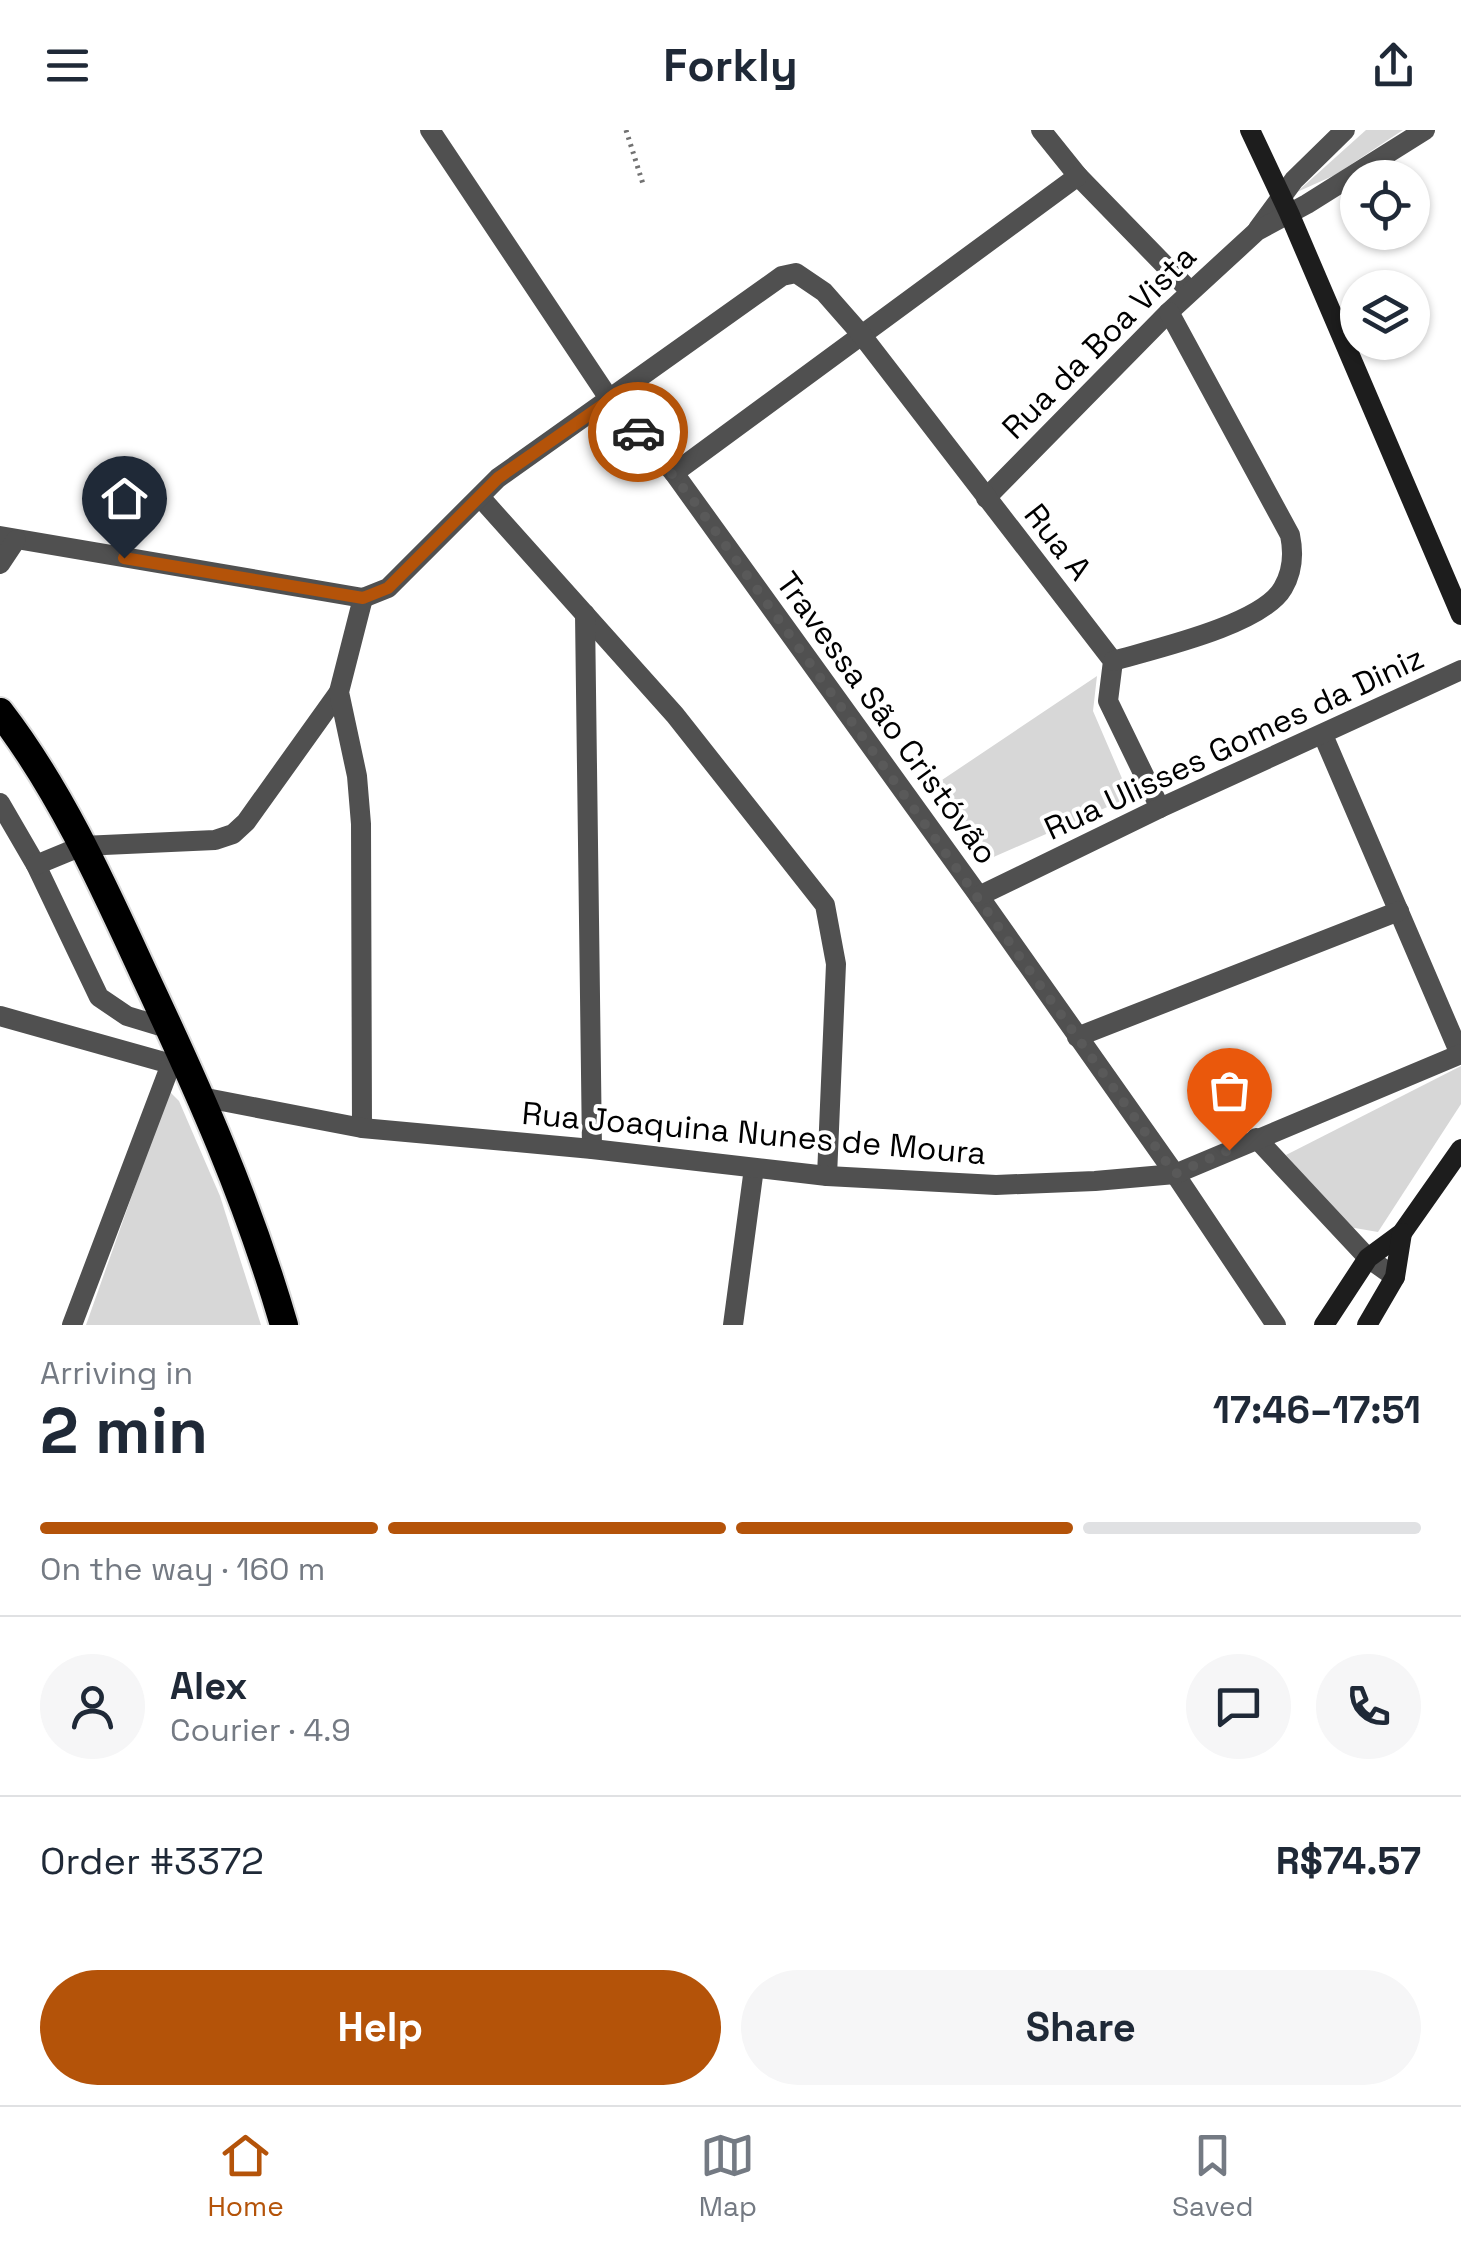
<!DOCTYPE html>
<html lang="en">
<head>
<meta charset="utf-8">
<style>
	body { margin:0; font-family:"Space Grotesk",sans-serif; background:#f6f6f7; color:#1f2937; height:100vh; display:flex; flex-direction:column; font-size:38px; white-space:nowrap }
	* { box-sizing:border-box; margin:0 }
	p { font-size:32px; color:#747a83 }
	.icon { flex:none; width:55px; height:55px; fill:none; stroke:currentColor; stroke-width:2; stroke-linecap:round; stroke-linejoin:round }
	.map { position:relative; height:1195px; overflow:hidden }
	.side { display:flex; flex-direction:column; background:#fff; flex:1 }
	.side>* { flex:none }
	.controls { position:absolute; left:1340px; top:30px; display:grid; gap:20px }
	.controls a { display:grid; place-items:center; width:90px; height:90px; border-radius:50%; background:#fff; box-shadow:0 2px 8px #0004; font-size:50px }
	.pin { position:absolute; display:grid; place-items:center; width:85px; height:85px; color:#fff; margin:-102px -42px; border-radius:50% 50% 50% 0; rotate:-45deg; box-shadow:0 0 10px #0007 }
	.pin .icon { rotate:45deg }
	.courier { position:absolute; display:grid; place-items:center; width:100px; height:100px; margin:-50px; border:8px solid #b45309; border-radius:50%; background:#fff; color:#222; box-shadow:0 2px 12px #0007 }
	.headline em { font-style:normal; font-weight:700 }
	.headline div { display:flex; flex-direction:column-reverse }
	.headline { display:flex; align-items:center; justify-content:space-between; height:170px; padding:0 40px }
	h1 { font-size:65px; font-weight:700; line-height:75px }
	.bar { display:grid; grid-template-columns:repeat(4,1fr); gap:15px 10px; align-content:center; height:120px; padding:0 40px }
	.bar i { height:12px; border-radius:8px; background:#e0e1e3 }
	.bar .on { background:#b45309 }
	.bar p { grid-column:span 4 }
	.line { display:flex; align-items:center; gap:25px; padding:0 40px; border-top:2px solid #e0e1e3 }
	.line div { flex:1 }
	.round { display:grid; place-items:center; flex:none; width:105px; height:105px; border-radius:52px; background:#f6f6f7 }
	.cta { display:flex; gap:20px; margin-top:auto; padding:20px 40px }
	.cta a { flex:1; height:115px; border-radius:60px; background:#b45309; color:#fff; font-size:40px; font-weight:700; line-height:115px; text-align:center }
	.cta a+a { background:#f6f6f7; color:#1f2937 }
	header { display:flex; justify-content:space-between; align-items:center; height:130px; padding:0 40px; background:#fff; font-size:45px; font-weight:700 }
	.tab-bar { display:flex; justify-content:space-around; align-items:center; height:140px; border-top:2px solid #e0e1e3; background:#fff; font-size:28px; color:#747a83 }
	.tab-bar a { display:grid; justify-items:center; gap:5px }
	.tab-bar .on { color:#b45309 }
	.map>svg:first-child { display:block }
	.park { fill:#d7d7d7 }
	.lines { fill:none; stroke-linecap:round; stroke-linejoin:round }
	.trunk-casing { stroke:#dbdbdb; stroke-width:32 }
	.path { stroke:#727272; stroke-width:5; stroke-dasharray:2.5 5; stroke-linecap:butt }
	.minor { stroke:#505050; stroke-width:20 }
	.tertiary { stroke:#505050; stroke-width:20 }
	.secondary { stroke:#1d1d1d; stroke-width:20 }
	.trunk { stroke:#000; stroke-width:28 }
	.done { stroke:#595959; stroke-width:10; stroke-dasharray:0 18 }
	.route { stroke:#b45309; stroke-width:12 }
	.labels { text-anchor:middle; stroke-width:8; stroke-linejoin:round; paint-order:stroke }
	.street-label { font-size:32px; fill:#000; stroke:#fff }
</style>
</head>
<body>
<header><svg class="icon" aria-label="menu" viewBox="0 0 24 24"><path d="M4 6h16M4 12h16M4 18h16"/></svg>Forkly<svg class="icon" aria-label="share" viewBox="0 0 24 24"><path d="M12 15V3M7 8l5-5 5 5M5 13v7h14v-7"/></svg></header>
<div class="map">
<svg width="1461" height="1195" viewBox="0 0 1461 1195">
	<rect width="100%" height="100%" fill="#fff"/>
	<g class="park">
		<polygon points="1366,0 1403,0 1335,45 1297,62"/>
		<polygon points="1097,546 1093,581 1130,667 989,729 939,652"/>
		<polygon points="1461,936 1461,974 1378,1102 1349,1097 1286,1025"/>
		<polygon points="169,961 179,971 220,1066 261,1195 86,1195"/>
	</g>
	<g class="lines">
		<defs>
			<path id="trunk" d="M0,582c60,78 102,171 143,260 56,119 104,226 141,353"/>
		</defs>
		<use href="#trunk" class="trunk-casing"/>
		<polyline class="path" points="626,0 643,54"/>
		<g class="minor">
			<polyline points="430,0 610,270 674,343 979,766 1175,1044 1276,1195"/>
			<polyline points="1041,0 1078,46 1190,161"/>
			<polyline points="1258,99 1294,50 1345,0"/>
			<polyline points="674,343 1078,46"/>
			<polyline points="480,367 675,585 825,775 836,834 827,1046"/>
			<polyline points="986,368 1169,182 1257,101 1307,74 1425,0"/>
			<polyline points="0,406 363,468 388,458 498,348 782,146 796,143 824,162 860,203 1113,531 1108,571 1160,678"/>
			<polyline points="0,434 16,410"/>
			<polyline points="585,484 592,1019"/>
			<path d="M1113,531c41,-12 149,-36 170,-73 10,-17 11,-34 7,-53l-121,-223"/>
			<polyline points="1323,605 1460,924"/>
			<polyline points="0,673 36,735 99,867 127,886 170,899"/>
			<polyline points="36,735 82,716 215,710 233,704 246,692 339,562"/>
			<polyline points="979,766 1160,678 1461,540"/>
			<polyline points="0,886 171,934"/>
			<polyline points="1077,907 1399,781"/>
			<polyline points="362,998 361,694 357,646 339,562 363,468"/>
			<polyline points="1256,1008 1368,1128 1395,1147"/>
			<polyline points="733,1195 754,1038"/>
		</g>
		<g class="tertiary">
			<polyline points="201,967 362,998 592,1019 827,1046 996,1055 1095,1051 1175,1044 1461,924"/>
			<polyline points="72,1195 171,934 188,937"/>
		</g>
		<g class="secondary">
			<polyline points="1250,0 1289,83 1461,485"/>
			<polyline points="1324,1195 1368,1128 1402,1103 1461,1019"/>
			<polyline points="1367,1195 1395,1147 1402,1103"/>
		</g>
		<use href="#trunk" class="trunk"/>
	</g>
	<g class="lines">
		<polyline class="done" points="638,302 696,374 1175,1044 1229,1020"/>
		<polyline class="route" points="124,428 363,468 388,458 498,348 610,270 638,302"/>
	</g>
	<g class="labels">
		<g class="street-label">
			<text transform="translate(1099 212) rotate(-45)" y="11">Rua da Boa Vista</text>
			<text transform="translate(1058 412) rotate(52)" y="11">Rua A</text>
			<text transform="translate(887 588) rotate(54)" y="11">Travessa São Cristóvão</text>
			<text transform="translate(1234 613) rotate(-25)" y="11">Rua Ulisses Gomes da Diniz</text>
			<text transform="translate(754 1003) rotate(5)" y="11">Rua Joaquina Nunes de Moura</text>
		</g>
	</g>
</svg>
<div class="controls">
<a><svg class="icon" aria-label="locate" viewBox="0 0 24 24"><circle cx="12" cy="12" r="6"/><path d="M12 2v4M12 18v4M2 12h4M18 12h4"/></svg></a>
<a><svg class="icon" aria-label="layers" viewBox="0 0 24 24"><path d="M12 4l9 5-9 5-9-5zM3 14l9 5 9-5"/></svg></a>
</div>
<div class="pin" style="left:1229px;top:1020px;background:#ea580c"><svg class="icon" aria-label="bag" viewBox="0 0 24 24"><path d="M5 8h14l-1 12H6zM9 8a3 3 0 0 1 6 0"/></svg></div>
<div class="pin" style="left:124px;top:428px;background:#1f2937"><svg class="icon" aria-label="home" viewBox="0 0 24 24"><path d="M3 11l9-7 9 7M6 9v11h12V9"/></svg></div>
<div class="courier" style="left:638px;top:302px"><svg class="icon" aria-label="car" viewBox="0 0 24 24"><path d="M5 17H2v-5l4-1 3-4h7l3 4 3 1v5h-3M9 17h6M6 11h13"/><circle cx="7" cy="17" r="2"/><circle cx="17" cy="17" r="2"/></svg></div>
</div>
<section class="side">
<div class="headline"><div><h1>2 min</h1><p>Arriving in</p></div><em>17:46–17:51</em></div>
<div class="bar"><i class="on"></i><i class="on"></i><i class="on"></i><i></i><p>On the way · 160 m</p></div>
<div class="line" style="height:180px"><a class="round"><svg class="icon" aria-label="person" viewBox="0 0 24 24"><circle cx="12" cy="8" r="4"/><path d="M4 21q1-7 8-7t8 7"/></svg></a><div><b>Alex</b><p>Courier · 4.9</p></div><a class="round"><svg class="icon" aria-label="chat" viewBox="0 0 24 24"><path d="M4 5h16v11H9l-5 4z"/></svg></a><a class="round"><svg class="icon" aria-label="phone" viewBox="0 0 24 24"><path d="M5 4h4l2 5-3 2q2 4 5 5l2-3 5 2v4C11 20 4 13 5 4z"/></svg></a></div>
<div class="line" style="height:130px"><div>Order #3372</div><b>R$74.57</b></div>
<div class="cta"><a>Help</a><a>Share</a></div>
</section>
<nav class="tab-bar">
<a class="on"><svg class="icon" aria-label="home" viewBox="0 0 24 24"><path d="M3 11l9-7 9 7M6 9v11h12V9"/></svg>Home</a>
<a><svg class="icon" aria-label="map" viewBox="0 0 24 24"><path d="M3 6l6-2 6 2 6-2v14l-6 2-6-2-6 2zM9 4v14M15 6v14"/></svg>Map</a>
<a><svg class="icon" aria-label="saved" viewBox="0 0 24 24"><path d="M7 4h10v16l-5-4-5 4z"/></svg>Saved</a>
</nav>
</body>
</html>
